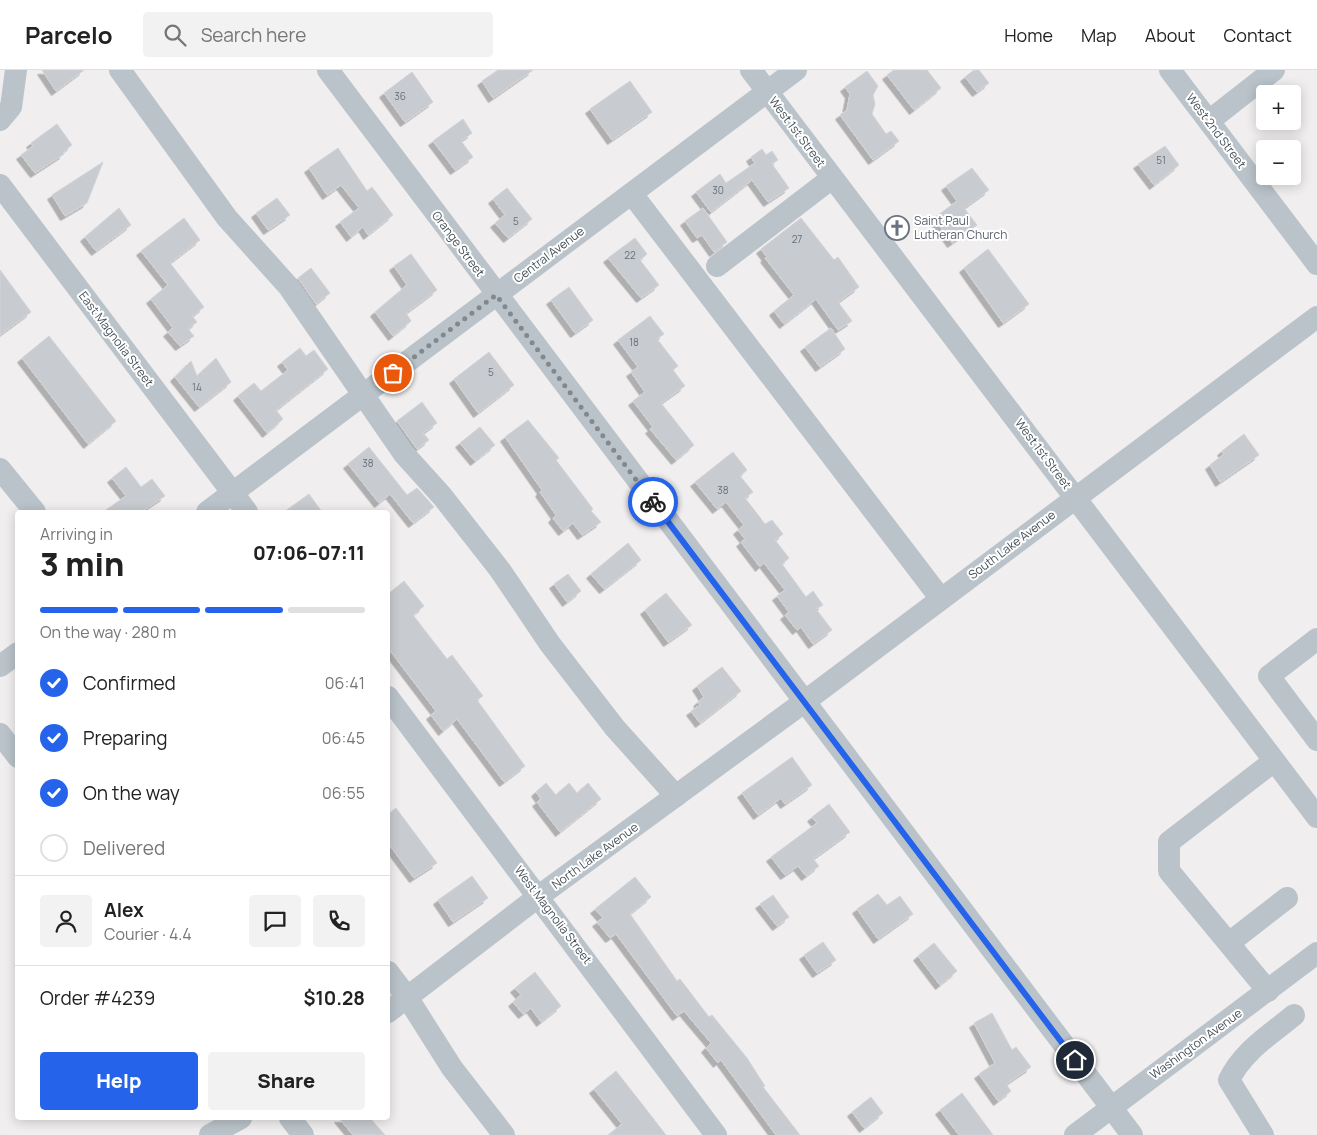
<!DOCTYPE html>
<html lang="en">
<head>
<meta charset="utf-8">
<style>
	body { margin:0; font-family:Manrope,sans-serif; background:#f2f2f2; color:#222; height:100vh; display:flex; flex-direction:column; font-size:19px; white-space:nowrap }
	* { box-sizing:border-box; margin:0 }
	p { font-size:16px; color:#767676 }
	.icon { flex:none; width:28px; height:28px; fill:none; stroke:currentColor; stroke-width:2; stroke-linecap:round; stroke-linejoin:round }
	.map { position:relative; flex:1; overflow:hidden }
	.details { position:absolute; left:15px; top:440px; width:375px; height:610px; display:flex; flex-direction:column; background:#fff; border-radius:5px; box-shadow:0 2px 12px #0003 }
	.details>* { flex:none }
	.buttons { position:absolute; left:1256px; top:15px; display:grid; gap:10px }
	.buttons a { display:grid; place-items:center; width:45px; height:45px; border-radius:5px; background:#fff; box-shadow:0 2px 12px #0003; font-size:25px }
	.pin { position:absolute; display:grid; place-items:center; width:42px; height:42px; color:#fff; margin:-21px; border:2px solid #fff; border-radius:50%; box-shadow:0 1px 5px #0007 }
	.courier { position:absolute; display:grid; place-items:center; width:50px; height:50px; margin:-25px; border:4px solid #2563eb; border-radius:50%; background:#fff; color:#222; box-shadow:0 1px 6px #0007 }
	.summary em { font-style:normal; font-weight:800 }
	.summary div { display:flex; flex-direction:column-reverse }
	.summary { display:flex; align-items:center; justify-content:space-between; height:85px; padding:0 25px }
	h1 { font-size:32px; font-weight:800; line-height:38px }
	.bar { display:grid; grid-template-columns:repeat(4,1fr); gap:8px 5px; align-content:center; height:60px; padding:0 25px }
	.bar i { height:6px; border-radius:4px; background:#e0e0e0 }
	.bar .current { background:#2563eb }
	.bar p { grid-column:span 4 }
	.line { display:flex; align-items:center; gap:12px; padding:0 25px; border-top:1px solid #e0e0e0 }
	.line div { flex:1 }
	.round { display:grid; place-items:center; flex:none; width:52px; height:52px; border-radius:5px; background:#f2f2f2 }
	ol { padding:0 25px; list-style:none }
	li { display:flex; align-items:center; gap:15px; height:55px }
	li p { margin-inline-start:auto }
	li .icon { padding:5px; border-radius:50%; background:#2563eb; color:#fff; stroke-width:4 }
	li:last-child { color:#767676 }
	li i { width:28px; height:28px; border:2px solid #e0e0e0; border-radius:50% }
	.action { display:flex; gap:10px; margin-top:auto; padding:10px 25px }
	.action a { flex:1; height:58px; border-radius:5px; background:#2563eb; color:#fff; font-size:20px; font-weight:800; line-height:58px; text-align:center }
	.action a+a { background:#f2f2f2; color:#222 }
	header { display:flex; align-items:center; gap:30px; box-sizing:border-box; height:70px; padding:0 25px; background:#fff; border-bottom:1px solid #e0e0e0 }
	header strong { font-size:24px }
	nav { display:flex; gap:28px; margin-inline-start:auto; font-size:18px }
	.search { width:350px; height:45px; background:#f2f2f2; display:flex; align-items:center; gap:12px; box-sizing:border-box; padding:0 18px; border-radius:5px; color:#767676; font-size:19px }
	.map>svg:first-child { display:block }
	.building { fill:#c8cbd0; stroke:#d2d4d9; filter:url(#shadow) }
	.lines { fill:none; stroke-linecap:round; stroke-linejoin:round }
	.minor { stroke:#bac3ca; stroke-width:22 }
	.done { stroke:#82898e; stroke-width:5; stroke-dasharray:0 9 }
	.route { stroke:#2563eb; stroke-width:6 }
	.labels { text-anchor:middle; stroke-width:4; stroke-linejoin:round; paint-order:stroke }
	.number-label { font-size:10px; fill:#677078 }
	.street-label { font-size:12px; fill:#47525a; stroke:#fff }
	.worship-label { font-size:12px; fill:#5b616d; stroke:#fff; text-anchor:start }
</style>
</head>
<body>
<header>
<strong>Parcelo</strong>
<div class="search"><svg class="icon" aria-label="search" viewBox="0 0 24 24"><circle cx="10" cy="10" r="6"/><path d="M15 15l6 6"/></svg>Search here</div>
<nav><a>Home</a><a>Map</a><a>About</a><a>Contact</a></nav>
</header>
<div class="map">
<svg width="1317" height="1065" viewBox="0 0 1317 1065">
	<defs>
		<filter id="shadow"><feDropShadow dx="-4.5" dy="4.5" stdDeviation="0" flood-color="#0004"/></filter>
	</defs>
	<rect width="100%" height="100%" fill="#f0eeee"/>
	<g class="building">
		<polygon points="42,0 84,0 56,21"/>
		<polygon points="498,0 533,0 493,28 482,11"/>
		<polygon points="894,0 927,0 941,18 914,40 887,5"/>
		<polygon points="974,0 979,0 989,13 977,22 965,7"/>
		<polygon points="867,1 878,16 873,25 875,34 872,44 886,64 891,61 899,71 873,90 840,45 847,40 850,24 845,17"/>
		<polygon points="412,2 433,32 405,52 384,23"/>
		<polygon points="630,11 652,42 612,70 590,39"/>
		<polygon points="463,49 472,63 461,71 473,87 455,100 433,71"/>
		<polygon points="57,54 72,75 63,82 64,84 35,103 21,85 33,76 31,73"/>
		<polygon points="1165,76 1179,95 1154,115 1138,94"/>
		<polygon points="338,78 367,121 372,117 393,145 368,165 363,157 351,167 340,152 359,138 341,115 327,125 309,98"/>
		<polygon points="762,79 766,85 772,81 778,90 772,94 789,118 768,132 752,110 711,142 696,122 720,104 726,113 755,93 751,87"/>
		<polygon points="103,92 87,133 65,146 52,125"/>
		<polygon points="972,98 989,120 964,138 977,155 952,173 934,148 957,131 946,116"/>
		<polygon points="507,118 532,149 508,168 495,153 505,145 493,129"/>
		<polygon points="277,128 290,145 268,160 256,143"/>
		<polygon points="119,138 131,155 96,181 85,167"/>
		<polygon points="703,138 727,172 714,182 702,165 697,168 685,151"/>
		<polygon points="184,148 200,170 170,193 204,237 192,246 197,252 188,259 194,266 180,276 168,262 173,258 151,229 168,215 141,181"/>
		<polygon points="801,148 834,190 838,187 859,217 838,232 852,251 838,260 816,229 784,254 774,241 794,225 765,188 767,187 761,179"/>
		<polygon points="635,168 647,184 640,190 659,215 641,228 608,188"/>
		<polygon points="988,179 1029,234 1003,253 964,198"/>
		<polygon points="411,184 437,220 406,243 411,251 393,266 375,242 407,215 394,196"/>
		<polygon points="311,198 330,223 316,234 298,208"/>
		<polygon points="0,200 31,242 0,265"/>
		<polygon points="569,217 593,250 575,263 551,230"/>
		<polygon points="650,246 664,264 657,269 678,296 673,300 685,316 661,333 694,375 676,390 650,359 653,357 633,331 645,322 631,302 638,297 618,270"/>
		<polygon points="831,258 845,279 820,297 805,277"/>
		<polygon points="49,266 116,351 88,374 22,288"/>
		<polygon points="300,278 306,286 314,280 328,299 276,340 283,349 267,363 238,326 254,313 261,321 288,300 282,292"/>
		<polygon points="489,282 514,315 478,343 454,309"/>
		<polygon points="216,288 231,312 199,337 175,307 191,291 197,306"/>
		<polygon points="422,332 437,353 423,363 429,370 417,379 397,351"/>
		<polygon points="528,350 559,388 556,390 593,439 591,441 601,452 582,465 573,453 563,461 553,448 556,445 540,422 542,420 505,367"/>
		<polygon points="480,357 495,375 475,391 460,373"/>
		<polygon points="1244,364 1259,385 1220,412 1210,395 1224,384 1222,381"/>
		<polygon points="369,377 407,425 417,418 434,437 413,453 390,424 379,433 348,394"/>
		<polygon points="733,382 747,400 740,406 753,422 745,428 765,454 772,450 783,464 775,470 789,488 782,494 806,527 813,521 823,535 816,539 832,560 813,574 801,557 797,560 785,545 789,542 777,526 785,520 764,493 760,497 741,472 745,469 738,460 744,455 726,432 717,439 695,412"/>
		<polygon points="126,397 141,417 152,409 165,426 141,442 103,442 126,426 112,408"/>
		<polygon points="309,424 322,442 284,442"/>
		<polygon points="628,473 641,490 604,519 591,504"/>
		<polygon points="568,504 581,521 567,532 554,514"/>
		<polygon points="404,511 424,536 413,545 447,589 452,585 483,626 477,630 525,696 504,712 457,649 443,661 431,645 436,641 388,578 388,524"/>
		<polygon points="666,523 692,555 668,572 645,540"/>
		<polygon points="722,597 741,621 700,653 691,641 700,635 698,632 704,627 697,616"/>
		<polygon points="792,687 812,715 785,734 781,728 758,745 742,723"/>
		<polygon points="546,713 556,725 569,713 577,723 588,713 601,729 560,762 537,732 541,729 536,722"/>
		<polygon points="829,734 850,762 813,789 819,796 806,806 798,796 785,805 771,787 817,753 812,747"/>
		<polygon points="396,738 437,793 414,808 388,773 388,744"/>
		<polygon points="472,806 488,828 453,852 438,830"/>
		<polygon points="635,807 651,827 630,844 677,911 680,909 709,947 712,945 747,988 765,1016 763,1017 800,1065 776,1065 721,990 718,993 706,978 711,973 684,941 677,946 616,864 610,868 597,852 603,848 595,839"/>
		<polygon points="878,824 887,835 900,826 913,844 878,869 857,839"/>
		<polygon points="773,825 789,847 777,856 760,834"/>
		<polygon points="823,872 836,890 817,903 804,885"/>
		<polygon points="934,873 957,901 940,915 918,886"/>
		<polygon points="535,902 561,936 541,952 531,938 523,944 513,932 521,925 515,918"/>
		<polygon points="992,943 1012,980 1016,977 1031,997 1006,1014 1011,1021 998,1031 979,1004 995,993 974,953"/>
		<polygon points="616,1001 642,1034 666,1065 608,1065 622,1054 594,1019"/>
		<polygon points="962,1023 993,1065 959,1065 940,1040"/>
		<polygon points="871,1027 883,1043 864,1058 852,1042"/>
		<polygon points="339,1048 370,1048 385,1065 353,1065"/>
	</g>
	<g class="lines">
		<g class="minor">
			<polyline points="120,0 227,148 289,217 404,384 442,426 500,500 550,574 615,658 676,726"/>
			<polyline points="328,0 1132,1065"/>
			<polyline points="751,0 1317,747"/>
			<polyline points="1170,0 1317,194"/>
			<polyline points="0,50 11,37 16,0"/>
			<polyline points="1209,51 1274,0"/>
			<polyline points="0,115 247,442"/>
			<polyline points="632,124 941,529"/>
			<polyline points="717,196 832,108"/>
			<polyline points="0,399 35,442"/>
			<polyline points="207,442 796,0"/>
			<polyline points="1317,569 1269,606 1317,670"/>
			<polyline points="0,596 18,583"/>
			<polyline points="388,627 716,1065"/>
			<polyline points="0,664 18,687"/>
			<polyline points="1229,873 1287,828"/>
			<polyline points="388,902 407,927 452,998 504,1065"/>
			<polyline points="1268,921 1169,801 1169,772 1274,691"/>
			<polyline points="388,942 539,826 804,632 1317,247"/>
			<polyline points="290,1048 303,1065"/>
			<polyline points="210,1065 241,1048"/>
			<polyline points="1075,1065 1317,883"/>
			<path d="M1263,1065l-34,-55c14,-29 41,-45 65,-65"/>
		</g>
	</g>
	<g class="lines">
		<polyline class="done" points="393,303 496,225 653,432"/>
		<polyline class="route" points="653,432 1075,990"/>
	</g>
	<defs>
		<symbol id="church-ring" viewBox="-11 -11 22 22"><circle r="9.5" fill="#fff" stroke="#6b7280" stroke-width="1.5"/><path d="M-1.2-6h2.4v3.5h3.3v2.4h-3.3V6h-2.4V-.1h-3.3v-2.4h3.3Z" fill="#6b7280"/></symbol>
	</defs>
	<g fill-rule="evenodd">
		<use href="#church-ring" x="883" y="144" width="28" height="28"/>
	</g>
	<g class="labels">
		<g class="number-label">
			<text x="400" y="30">36</text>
			<text x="1161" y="94">51</text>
			<text x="718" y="124">30</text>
			<text x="516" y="155">5</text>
			<text x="797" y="173">27</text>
			<text x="630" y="189">22</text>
			<text x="634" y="276">18</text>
			<text x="491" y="306">5</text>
			<text x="197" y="321">14</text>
			<text x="368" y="397">38</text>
			<text x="723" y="424">38</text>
		</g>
		<g class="street-label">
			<text transform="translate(1216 61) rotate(53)" y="4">West 2nd Street</text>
			<text transform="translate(797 62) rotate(53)" y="4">West 1st Street</text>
			<text transform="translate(458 174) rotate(53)" y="4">Orange Street</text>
			<text transform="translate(549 185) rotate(-37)" y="4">Central Avenue</text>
			<text transform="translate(116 269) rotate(53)" y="4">East Magnolia Street</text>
			<text transform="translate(1043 384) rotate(53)" y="4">West 1st Street</text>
			<text transform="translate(1012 475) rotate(-37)" y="4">South Lake Avenue</text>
			<text transform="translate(595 786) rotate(-36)" y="4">North Lake Avenue</text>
			<text transform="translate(553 845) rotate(53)" y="4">West Magnolia Street</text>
			<text transform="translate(1196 974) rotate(-36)" y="4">Washington Avenue</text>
		</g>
		<g class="worship-label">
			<text x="914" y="155">Saint Paul<tspan x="914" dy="14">Lutheran Church</tspan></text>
		</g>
	</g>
</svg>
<div class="buttons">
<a>+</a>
<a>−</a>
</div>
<div class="pin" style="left:393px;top:303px;background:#ea580c"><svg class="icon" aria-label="bag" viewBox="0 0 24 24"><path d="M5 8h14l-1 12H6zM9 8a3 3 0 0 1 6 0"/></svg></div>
<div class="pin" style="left:1075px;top:990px;background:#1f2937"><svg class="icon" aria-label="home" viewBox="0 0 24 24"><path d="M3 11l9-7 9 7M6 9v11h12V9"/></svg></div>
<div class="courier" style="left:653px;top:432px"><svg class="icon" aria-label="bike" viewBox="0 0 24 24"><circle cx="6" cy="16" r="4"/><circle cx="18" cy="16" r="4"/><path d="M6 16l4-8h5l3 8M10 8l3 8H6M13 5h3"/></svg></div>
<section class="details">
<div class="summary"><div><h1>3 min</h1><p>Arriving in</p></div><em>07:06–07:11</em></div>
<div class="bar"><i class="current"></i><i class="current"></i><i class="current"></i><i></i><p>On the way · 280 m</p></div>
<ol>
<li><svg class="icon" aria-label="check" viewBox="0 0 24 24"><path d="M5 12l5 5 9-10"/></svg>Confirmed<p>06:41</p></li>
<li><svg class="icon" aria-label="check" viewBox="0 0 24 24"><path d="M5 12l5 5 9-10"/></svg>Preparing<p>06:45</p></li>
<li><svg class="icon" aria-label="check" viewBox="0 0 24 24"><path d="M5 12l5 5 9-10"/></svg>On the way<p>06:55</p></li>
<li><i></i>Delivered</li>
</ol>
<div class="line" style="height:90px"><a class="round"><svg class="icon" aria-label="person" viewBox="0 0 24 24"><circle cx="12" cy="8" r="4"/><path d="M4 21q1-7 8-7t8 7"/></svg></a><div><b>Alex</b><p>Courier · 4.4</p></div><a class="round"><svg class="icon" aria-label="chat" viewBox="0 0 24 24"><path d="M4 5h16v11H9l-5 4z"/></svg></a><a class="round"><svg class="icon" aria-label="phone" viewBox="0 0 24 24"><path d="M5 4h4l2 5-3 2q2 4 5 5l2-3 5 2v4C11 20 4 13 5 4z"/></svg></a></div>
<div class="line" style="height:65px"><div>Order #4239</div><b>$10.28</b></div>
<div class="action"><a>Help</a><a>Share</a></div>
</section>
</div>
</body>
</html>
